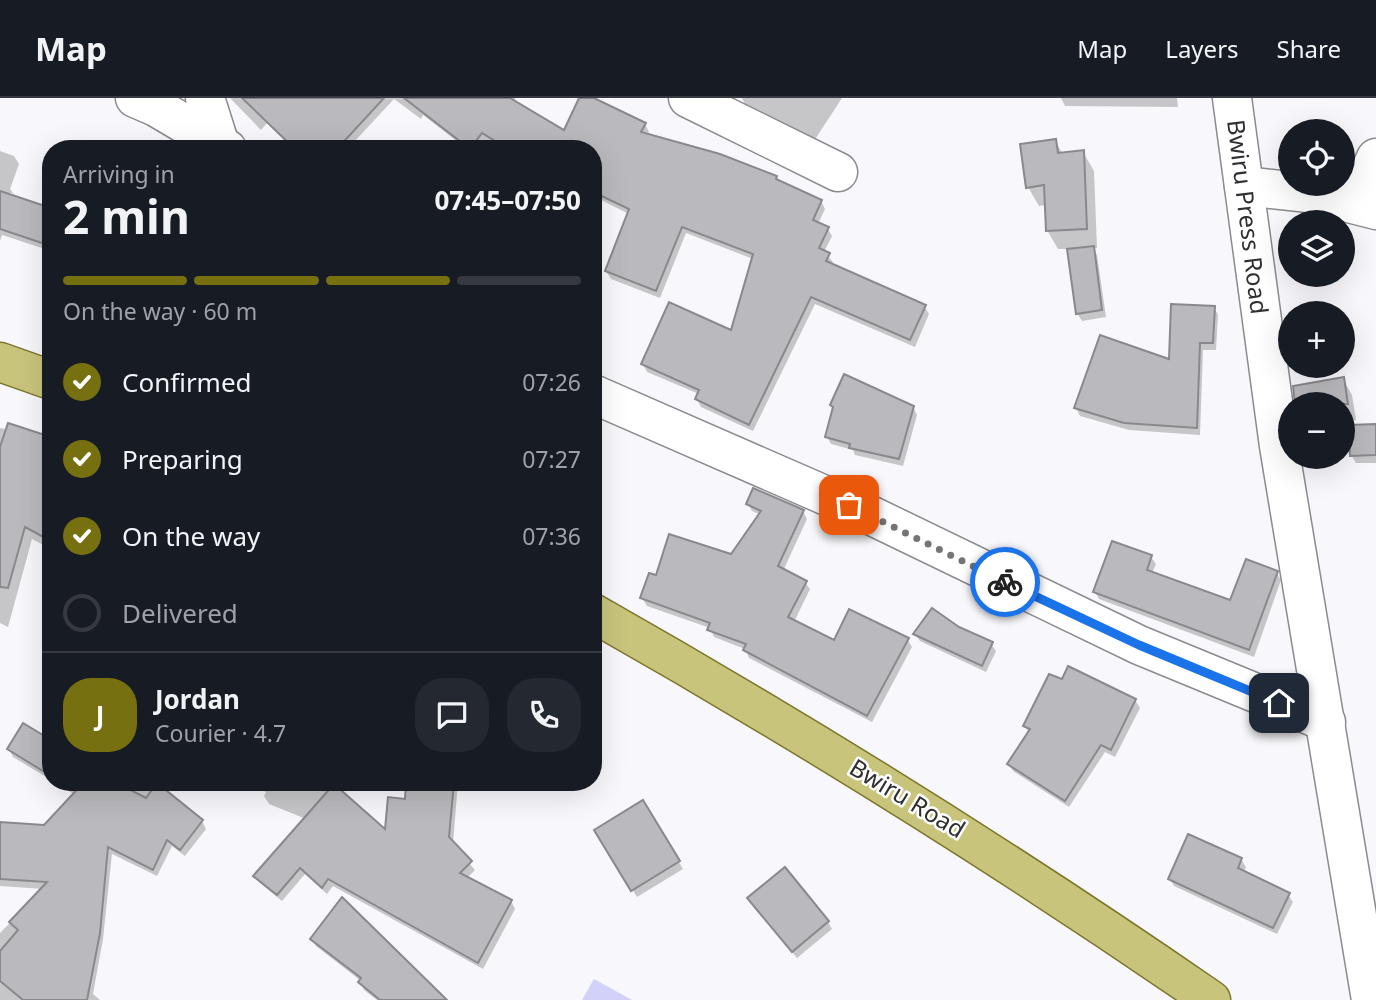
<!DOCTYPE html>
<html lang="en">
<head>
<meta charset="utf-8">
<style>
	body { margin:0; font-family:"Noto Sans",sans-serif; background:#242831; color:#f1f3f6; height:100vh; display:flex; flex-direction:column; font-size:26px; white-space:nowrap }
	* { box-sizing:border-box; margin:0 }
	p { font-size:23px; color:#9ea1a6 }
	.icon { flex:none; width:38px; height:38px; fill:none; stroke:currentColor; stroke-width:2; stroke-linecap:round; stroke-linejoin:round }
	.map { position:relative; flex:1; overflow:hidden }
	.side { position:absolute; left:42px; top:42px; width:560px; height:651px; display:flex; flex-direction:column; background:#171b24; border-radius:28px; box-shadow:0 7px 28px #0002 }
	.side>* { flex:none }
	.buttons { position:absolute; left:1278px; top:21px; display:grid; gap:14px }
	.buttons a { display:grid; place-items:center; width:77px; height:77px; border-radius:50%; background:#171b24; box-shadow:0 7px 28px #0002; font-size:35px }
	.pin { position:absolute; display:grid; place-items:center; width:60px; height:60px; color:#fff; margin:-30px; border-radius:14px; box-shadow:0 4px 10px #0006 }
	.courier { position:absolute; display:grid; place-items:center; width:70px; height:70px; margin:-35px; border:5px solid #1a73e8; border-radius:50%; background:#fff; color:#222; box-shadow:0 2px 9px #0007 }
	.summary em { font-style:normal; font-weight:700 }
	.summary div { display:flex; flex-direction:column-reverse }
	.summary { display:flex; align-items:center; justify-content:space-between; height:119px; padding:0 21px }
	h1 { font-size:46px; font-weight:700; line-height:52px }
	.bar { display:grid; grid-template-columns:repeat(4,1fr); gap:10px 7px; align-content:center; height:84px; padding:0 21px }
	.bar i { height:9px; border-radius:5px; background:#363941 }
	.bar .current { background:#777011 }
	.bar p { grid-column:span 4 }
	.line { display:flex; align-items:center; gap:18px; padding:0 21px; border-top:2px solid #363941 }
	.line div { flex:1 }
	.round { display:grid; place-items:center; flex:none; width:74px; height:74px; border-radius:28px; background:#242831 }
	ol { padding:0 21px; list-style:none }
	li { display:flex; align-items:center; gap:21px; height:77px }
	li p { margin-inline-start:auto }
	li .icon { padding:7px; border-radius:50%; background:#777011; color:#fff; stroke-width:4 }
	li:last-child { color:#9ea1a6 }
	li i { width:38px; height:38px; border:4px solid #363941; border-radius:50% }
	header { display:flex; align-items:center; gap:42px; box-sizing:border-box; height:98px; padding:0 35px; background:#171b24; border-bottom:2px solid #363941 }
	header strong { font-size:33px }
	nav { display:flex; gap:38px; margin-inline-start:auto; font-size:24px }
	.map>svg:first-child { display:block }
	.green { fill:#d2d1f9 }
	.shadow { fill:#0003; fill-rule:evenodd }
	.building { fill:#bababe; stroke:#89898d; stroke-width:2 }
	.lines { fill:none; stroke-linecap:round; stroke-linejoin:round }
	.minor-casing { stroke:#8b8b8f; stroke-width:41 }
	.major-casing { stroke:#7c7629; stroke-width:41 }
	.minor { stroke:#fff; stroke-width:38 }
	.major { stroke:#c9c47c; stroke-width:38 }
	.done { stroke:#757577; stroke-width:7; stroke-dasharray:0 12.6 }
	.route { stroke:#1a73e8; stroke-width:9 }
	.labels { text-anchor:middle; stroke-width:5; stroke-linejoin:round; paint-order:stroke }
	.street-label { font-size:24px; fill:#2f2f30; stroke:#fff }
</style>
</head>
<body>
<header>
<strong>Map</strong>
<nav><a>Map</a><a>Layers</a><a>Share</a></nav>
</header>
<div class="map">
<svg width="1376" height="902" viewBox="0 0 1376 902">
	<rect width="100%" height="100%" fill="#f8f8fc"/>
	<polygon class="green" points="594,881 632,902 582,902"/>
	<g class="shadow">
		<polygon points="230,0 515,0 515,5 551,51 467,51 423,17 421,21 394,1 354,44 363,51 293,51 267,25 261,32"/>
		<polygon points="581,0 590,0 645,26 649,34 647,37 776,80 778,84 821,103 825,111 818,126 828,131 832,138 824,154 833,164 831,167 924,208 929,216 915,249 815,206 753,333 701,309 697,301 699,296 647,274 643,266 732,234 753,161 686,135 660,200 611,181 606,173 629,116 593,98 593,51"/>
		<polygon points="742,0 842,0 814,43 745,6"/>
		<polygon points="1061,0 1177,0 1178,9 1065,8"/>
		<polygon points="1055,43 1063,56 1083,54 1094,73 1097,150 1093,150 1097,157 1106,219 1082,223 1077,215 1069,151 1058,151 1047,132 1047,107 1039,108 1028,89"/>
		<path d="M0,53l14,5 5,8 -9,25 6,8 35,21v33l-49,-16 -2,6zM9,95h4l-5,10 -2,-1z"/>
		<polygon points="1214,209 1218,217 1216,252 1203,252 1200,337 1129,332 1080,318 1076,310 1170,264"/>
		<polygon points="1343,281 1352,297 1356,322 1342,324 1342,306 1304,306 1301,289"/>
		<polygon points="831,307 913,309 917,317 903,368 855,357 853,352 831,346 827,339 834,312"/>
		<polygon points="1376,328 1376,365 1356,365 1352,358"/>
		<polygon points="0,330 51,341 51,451 32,441 8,529 0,525"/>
		<polygon points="748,406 803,413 807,421 783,473 805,484 810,491 794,524 835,544 907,541 912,549 872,624 749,560 745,551 714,539 710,530 647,508 642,500 657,480 732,458 761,417 752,413"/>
		<polygon points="1151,459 1156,466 1152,475 1231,505 1276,474 1281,482 1254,559 1099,501 1095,494"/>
		<polygon points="958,530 991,546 996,553 986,574 920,543 915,536"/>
		<polygon points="1135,602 1140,610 1115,659 1105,654 1069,709 1013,673 1009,666 1029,635 1025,628"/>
		<polygon points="51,644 51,682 13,659 9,651"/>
		<polygon points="55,684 157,684 202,723 206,731 185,758 172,748 157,778 112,756 103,841 93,896 100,902 0,902 0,835 43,791 0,788 0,726 45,729 75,697"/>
		<polygon points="248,684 330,684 386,734 406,703 408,684 458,684 453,746 475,772 467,780 511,803 515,811 483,871 333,788 327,796 305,776 282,803 260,785 255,778 306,721 269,706 264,698 266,694"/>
		<polygon points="643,704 683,771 637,799 596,733"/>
		<polygon points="1241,761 1246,769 1243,775 1288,797 1293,804 1277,836 1174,788 1170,781"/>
		<polygon points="754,808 828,824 832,831 797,860"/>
		<polygon points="312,841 444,902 377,902 364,892 361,883 316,848"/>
	</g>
	<g class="building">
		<polygon points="242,0 384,0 337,51 295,51"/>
		<polygon points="404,0 510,0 564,32 579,0 594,0 646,25 641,34 720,56 777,78 776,81 822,102 813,122 829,129 819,150 830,155 826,163 926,207 910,242 811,199 749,327 695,301 699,292 641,266 669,204 731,232 753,156 682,129 656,193 605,173 629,111 593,94 593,51 508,51 482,35 470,51"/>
		<polygon points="1056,41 1058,55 1084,52 1087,131 1046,133 1044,87 1026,90 1020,46"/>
		<polygon points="0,93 51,110 51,148 0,131"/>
		<polygon points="1094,148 1102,212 1076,216 1067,151"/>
		<polygon points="1171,206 1215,208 1213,245 1200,245 1197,330 1124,325 1074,310 1100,237 1169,261"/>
		<polygon points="844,276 914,308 899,361 849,350 850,346 825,339 833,309 830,307"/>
		<polygon points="1344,279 1348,306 1295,306 1293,288"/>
		<polygon points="8,325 51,339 51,443 25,429 8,490 0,489 0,349"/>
		<polygon points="1376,326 1376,357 1350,358 1349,327"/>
		<polygon points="753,390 804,412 778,468 807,483 788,519 834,542 849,511 909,540 867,618 743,552 746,546 707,532 710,525 640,500 649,475 656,477 669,436 731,456 761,413 746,406"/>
		<polygon points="1112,443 1152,457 1147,472 1230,502 1246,461 1278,473 1249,552 1093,494"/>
		<polygon points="932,510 959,529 993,544 982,568 913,536"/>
		<polygon points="1068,568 1136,601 1111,652 1101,647 1065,703 1007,666 1030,631 1023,628 1049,576 1062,581"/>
		<polygon points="23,625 51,642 51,678 7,651"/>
		<polygon points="84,684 115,684 146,700 157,685 203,722 180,752 167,742 153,772 108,749 100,835 87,902 23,902 0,883 0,853 18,832 9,824 47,784 0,781 0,724 44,727"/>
		<polygon points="406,684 454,684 449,739 472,763 460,775 512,802 478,865 328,781 322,790 300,770 277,797 253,778 334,686 385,731 388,699 405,701"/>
		<polygon points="643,702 680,763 631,793 594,732"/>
		<polygon points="1188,736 1242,760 1238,770 1290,795 1273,830 1168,781"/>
		<polygon points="785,769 829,823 792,854 747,800"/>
		<polygon points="342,799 447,902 380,902 358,884 361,880 310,841"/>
	</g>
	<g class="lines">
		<defs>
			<g id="minor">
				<polyline points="135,0 156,9 227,51"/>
				<polyline points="205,0 219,44"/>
				<polyline points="688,0 838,74"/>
				<polyline points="1232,0 1279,348 1371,902"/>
				<polyline points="1244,88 1309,95 1376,112"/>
				<polyline points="1355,105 1376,60"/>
				<polyline points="593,296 868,416 1139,547 1326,624"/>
			</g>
			<g id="major">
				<polyline points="0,264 51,282"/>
				<path d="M593,515c212,120 418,249 618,387"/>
			</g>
		</defs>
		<use href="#minor" class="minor-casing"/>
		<use href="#major" class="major-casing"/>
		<use href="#minor" class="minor"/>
		<use href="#major" class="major"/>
	</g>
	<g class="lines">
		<polyline class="done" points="849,407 1005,484"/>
		<polyline class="route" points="1005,484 1139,547 1279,605"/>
	</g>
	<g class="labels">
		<g class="street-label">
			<text transform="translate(1247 119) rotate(83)" y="8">Bwiru Press Road</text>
			<text transform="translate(907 701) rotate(31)" y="8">Bwiru Road</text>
		</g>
	</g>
</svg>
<div class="buttons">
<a><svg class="icon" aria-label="locate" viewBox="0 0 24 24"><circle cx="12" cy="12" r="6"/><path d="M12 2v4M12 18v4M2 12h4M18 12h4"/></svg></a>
<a><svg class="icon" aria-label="layers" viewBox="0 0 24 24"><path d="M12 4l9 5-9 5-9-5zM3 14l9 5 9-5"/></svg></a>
<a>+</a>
<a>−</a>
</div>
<div class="pin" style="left:849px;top:407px;background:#ea580c"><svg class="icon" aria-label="bag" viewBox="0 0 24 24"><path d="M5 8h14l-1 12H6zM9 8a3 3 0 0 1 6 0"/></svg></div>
<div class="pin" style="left:1279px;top:605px;background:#1f2937"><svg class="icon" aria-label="home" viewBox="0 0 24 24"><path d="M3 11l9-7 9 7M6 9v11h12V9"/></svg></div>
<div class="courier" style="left:1005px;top:484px"><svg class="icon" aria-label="bike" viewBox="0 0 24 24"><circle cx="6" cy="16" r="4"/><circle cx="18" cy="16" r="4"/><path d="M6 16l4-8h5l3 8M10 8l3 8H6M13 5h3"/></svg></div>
<section class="side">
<div class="summary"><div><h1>2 min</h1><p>Arriving in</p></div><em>07:45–07:50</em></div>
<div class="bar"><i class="current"></i><i class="current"></i><i class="current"></i><i></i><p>On the way · 60 m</p></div>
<ol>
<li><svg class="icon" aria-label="check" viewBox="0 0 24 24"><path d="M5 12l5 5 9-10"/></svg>Confirmed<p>07:26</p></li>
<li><svg class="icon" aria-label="check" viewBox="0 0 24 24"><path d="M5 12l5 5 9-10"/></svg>Preparing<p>07:27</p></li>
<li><svg class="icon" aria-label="check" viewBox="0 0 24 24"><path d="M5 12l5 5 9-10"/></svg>On the way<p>07:36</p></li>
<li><i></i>Delivered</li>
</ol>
<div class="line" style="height:126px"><b class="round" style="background:#777011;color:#fff">J</b><div><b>Jordan</b><p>Courier · 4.7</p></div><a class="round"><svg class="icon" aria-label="chat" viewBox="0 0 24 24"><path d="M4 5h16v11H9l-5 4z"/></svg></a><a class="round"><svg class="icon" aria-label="phone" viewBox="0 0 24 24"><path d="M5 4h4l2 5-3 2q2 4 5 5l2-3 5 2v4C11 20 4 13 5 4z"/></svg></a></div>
</section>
</div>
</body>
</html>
